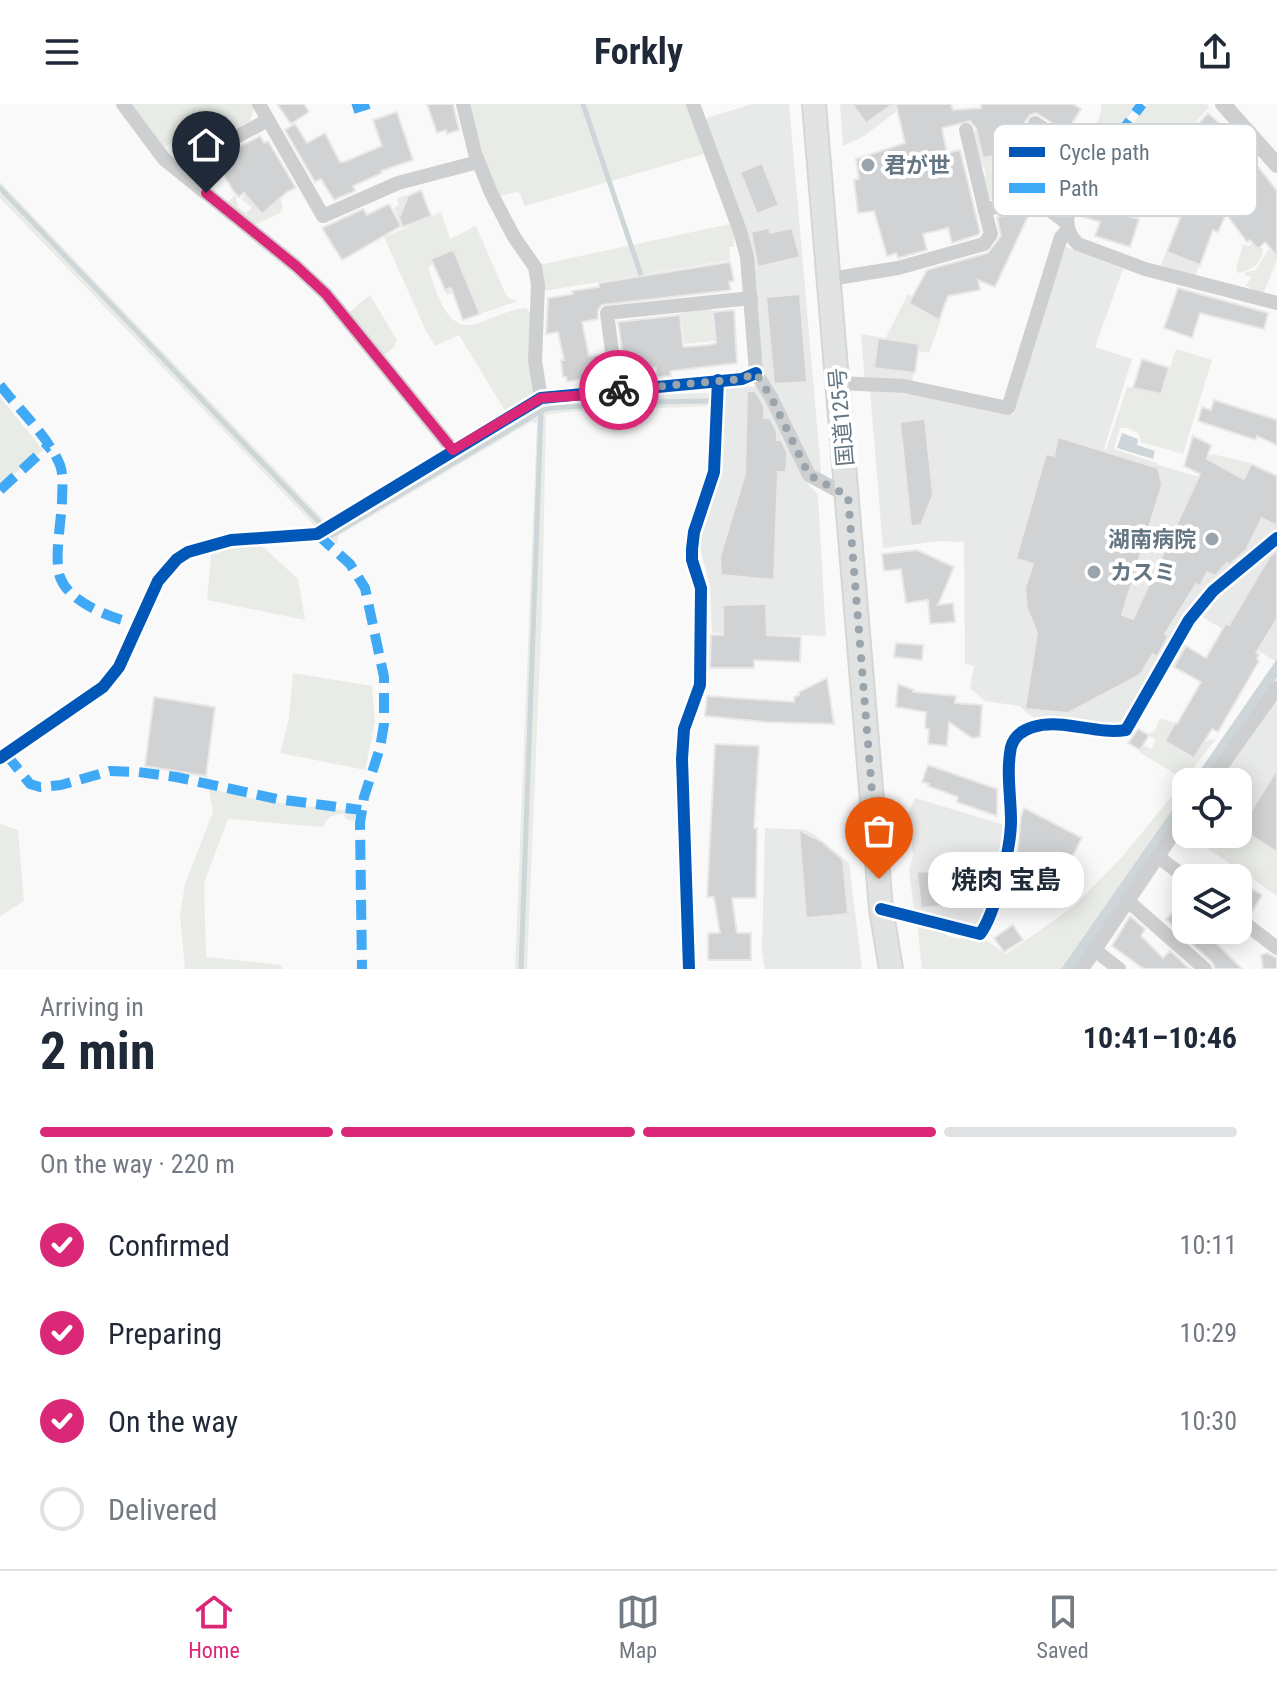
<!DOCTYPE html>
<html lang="en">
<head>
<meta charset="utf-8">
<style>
	body { margin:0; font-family:"Roboto Condensed","Noto Sans JP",sans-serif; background:#f2f2f3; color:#1f2937; height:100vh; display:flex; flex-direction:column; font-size:30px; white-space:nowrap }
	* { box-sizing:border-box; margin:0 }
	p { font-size:26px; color:#747a83 }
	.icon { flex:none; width:44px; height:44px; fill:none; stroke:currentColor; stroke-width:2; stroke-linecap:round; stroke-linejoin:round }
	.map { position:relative; height:865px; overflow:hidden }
	.sheet { display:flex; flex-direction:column; background:#fff; flex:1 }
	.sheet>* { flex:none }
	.controls { position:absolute; left:1172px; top:664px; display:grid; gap:16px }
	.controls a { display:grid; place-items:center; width:80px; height:80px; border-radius:16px; background:#fff; box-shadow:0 4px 20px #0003; font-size:40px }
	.pin { position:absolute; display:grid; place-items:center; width:68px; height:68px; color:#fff; margin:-82px -34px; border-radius:50% 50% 50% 0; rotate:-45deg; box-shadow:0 0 8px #0007 }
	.pin .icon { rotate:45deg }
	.courier { position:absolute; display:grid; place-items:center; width:80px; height:80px; margin:-40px; border:6px solid #db2777; border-radius:50%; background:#fff; color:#222; box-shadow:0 2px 10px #0007 }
	.bubble { position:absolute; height:56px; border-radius:24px; background:#fff; box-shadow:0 4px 20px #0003; font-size:26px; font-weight:700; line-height:56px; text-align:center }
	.headline em { font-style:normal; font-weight:700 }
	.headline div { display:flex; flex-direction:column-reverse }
	.headline { display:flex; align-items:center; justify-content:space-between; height:136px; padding:0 40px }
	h1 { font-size:52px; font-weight:700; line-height:60px }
	.bar { display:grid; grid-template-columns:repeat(4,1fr); gap:12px 8px; align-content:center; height:96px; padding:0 40px }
	.bar i { height:10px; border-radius:6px; background:#e0e1e3 }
	.bar .on { background:#db2777 }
	.bar p { grid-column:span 4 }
	ol { padding:0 40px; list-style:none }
	li { display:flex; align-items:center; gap:24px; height:88px }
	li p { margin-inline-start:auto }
	li .icon { padding:8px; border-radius:50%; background:#db2777; color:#fff; stroke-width:4 }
	li:last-child { color:#747a83 }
	li i { width:44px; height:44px; border:4px solid #e0e1e3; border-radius:50% }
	header { display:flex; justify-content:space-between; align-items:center; height:104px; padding:0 40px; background:#fff; font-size:36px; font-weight:700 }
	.menu { display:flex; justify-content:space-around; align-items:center; height:112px; border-top:2px solid #e0e1e3; background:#fff; font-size:22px; color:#747a83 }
	.menu a { display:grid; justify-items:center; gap:4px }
	.menu .on { color:#db2777 }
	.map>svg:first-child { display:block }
	.built { fill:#e8e9e9 }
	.green { fill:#e8ebe6 }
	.water { fill:#ced6d9 }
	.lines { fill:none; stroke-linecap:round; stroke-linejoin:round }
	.stream { stroke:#ced6d9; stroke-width:5 }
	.building { fill:#d0d2d3; stroke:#e8e8e8; stroke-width:2 }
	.trunk-casing { stroke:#d5d6d6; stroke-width:26 }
	.minor { stroke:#cecfd0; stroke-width:14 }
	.tertiary { stroke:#cecfd0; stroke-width:16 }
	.trunk { stroke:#e1e2e2; stroke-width:22 }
	.quiet { stroke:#3fa9f5; stroke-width:10; stroke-dasharray:20 10; stroke-linecap:butt }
	.cycleway-casing { stroke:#fff; stroke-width:17 }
	.cycleway { stroke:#0057b8; stroke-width:12 }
	.done { stroke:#99a4ac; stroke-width:8; stroke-dasharray:0 14.4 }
	.route { stroke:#db2777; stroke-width:10 }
	.poi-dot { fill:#99a4ac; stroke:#fff; stroke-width:3 }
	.labels { text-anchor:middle; stroke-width:8; stroke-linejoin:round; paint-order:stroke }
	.poi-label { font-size:22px; font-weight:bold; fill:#657683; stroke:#fff; text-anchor:start }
	.street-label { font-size:22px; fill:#657683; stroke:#fff }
	.key { fill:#fff; stroke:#d1d6da; stroke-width:2 }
	.key-label { font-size:22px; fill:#657683 }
</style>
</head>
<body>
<header><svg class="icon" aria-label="menu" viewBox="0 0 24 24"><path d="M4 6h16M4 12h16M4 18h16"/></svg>Forkly<svg class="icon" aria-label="share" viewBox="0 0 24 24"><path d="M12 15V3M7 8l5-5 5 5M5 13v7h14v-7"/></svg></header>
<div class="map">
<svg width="1277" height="865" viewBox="0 0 1277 865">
	<rect width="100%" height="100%" fill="#f9f9f9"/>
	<g class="built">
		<polygon points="752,0 789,0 822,378 809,371 756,269 747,153 700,16"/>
		<polygon points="840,0 906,0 864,32 843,42"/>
		<polygon points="1177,122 1210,135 1193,177 1158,168"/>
		<polygon points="1064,142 1123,165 1095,243 1132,255 1104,345 1199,373 1237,390 1251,360 1277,372 1277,555 1275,557 1196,509 1178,537 1207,555 1195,575 1166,559 1127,617 1113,621 1038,617 1019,602 985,597 970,584 974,562 965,560 964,438 940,437 883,444 870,287 922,291 1013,311 1036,224"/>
		<polygon points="861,230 919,240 911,284 865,280"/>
		<polygon points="723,281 762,283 787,330 809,381 818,391 826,532 712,529 710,482 699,441 710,400"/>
		<polygon points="1277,584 1277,792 1187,730 1238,730 1238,678 1210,678"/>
		<polygon points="915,694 1005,721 985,813 979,822 914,806 909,766 913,751 908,710"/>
		<polygon points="765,724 805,726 814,730 849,759 862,865 765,865 762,847"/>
	</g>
	<g class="green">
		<polygon points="127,0 252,0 254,4 250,17 214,36 197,16 180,30 188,45 191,43 197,50 187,58 178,58 181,54 176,50 180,45 173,37 161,46"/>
		<polygon points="467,0 687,0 704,50 525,102 520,90 516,88 497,93"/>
		<path d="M1101,0h36l-38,56 -13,-8c1,-18 17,-31 15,-48z"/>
		<polygon points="1147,0 1207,0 1209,3 1180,37 1160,83 1101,65"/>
		<polygon points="992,25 1024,51 1016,59 1026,90 994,97 987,93 982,75 986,70 984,63 979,61 973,28"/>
		<polygon points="0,78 327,419 317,424 0,94"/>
		<polygon points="235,91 238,103 246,109 252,104 241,95 245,91 262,109 280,94 283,103 280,109 252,122 226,100"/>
		<path d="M403,92h5l-1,18 5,11 29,-13 9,27 26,-13 29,67 5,6 8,2 -44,15 5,-2 -7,-19 -10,3 -6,-7 -9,4 -6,-10 4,5 21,-9 -35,-22 2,5 -5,3c8,22 17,66 48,57 18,-6 31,-14 50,-16l4,4 5,81 -28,21 -48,-79 -24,11 -9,-15 -42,-94 24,-10 -2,-5 -5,2 -7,-16 5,-3 -2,-6z"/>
		<polygon points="730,120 734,131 734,143 729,143 730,156 544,187 539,161"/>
		<path d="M1253,139l10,6c-1,16 -12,21 -25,24l-2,-3 7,-26 6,2z"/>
		<polygon points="1268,146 1277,148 1277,156 1263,190 1246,182 1251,173 1245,171 1246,168 1256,166"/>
		<polygon points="908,190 943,209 929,249 918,247 919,240 885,235"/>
		<polygon points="370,191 397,236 394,243 383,252 348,209"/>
		<polygon points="711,203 715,237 684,240 681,206"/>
		<polygon points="1176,245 1212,256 1183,350 1141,338 1138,329 1127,324 1120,324 1114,345 1157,359 1157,362 1106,346 1127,283 1162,290"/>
		<path d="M710,289l-2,13 -143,6 -19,3 -4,195 -15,359h-12l22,-546 -6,-1 -193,114 -1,8 -10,-10 209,-128c54,-12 119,-11 174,-13z"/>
		<polygon points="0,293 43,346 0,382"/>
		<polygon points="1212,350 1251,359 1242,378 1205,355"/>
		<polygon points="258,438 298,475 305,516 207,496 212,443"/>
		<polygon points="293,569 372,582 375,618 365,666 280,649 289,614"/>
		<polygon points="1162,615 1175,619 1165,637 1194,654 1205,637 1216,635 1185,675 1189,678 1186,678 1186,686 1061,865 922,865 917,818 939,824 948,832 959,835 970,832 983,834 1006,850 1073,803 1122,753 1185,676 1139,648 1143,641 1151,645 1156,636 1147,630 1155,627 1159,616"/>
		<path d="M209,685l56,12 91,11 -2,9 -8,-2 -2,-5c-12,0 -16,2 -21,13l-95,-8 -24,64 2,74 75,8 2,4h-98l-5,-54 5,-31 28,-72z"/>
		<polygon points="0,720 18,726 24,797 0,812"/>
		<polygon points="1238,724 1277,748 1277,790 1218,749 1216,751 1196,730 1228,732 1238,730"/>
	</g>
	<g class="water">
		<polygon points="1122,329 1138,335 1137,341 1155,347 1153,355 1117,344"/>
		<polygon points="1277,555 1277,574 1205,678 1192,678"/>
		<polygon points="1186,686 1186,706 1075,865 1061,865"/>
	</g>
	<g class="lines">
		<g class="stream">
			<polyline points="583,0 641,171"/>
			<polyline points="0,84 319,418"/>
			<polyline points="541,307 550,304 649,298 709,297"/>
			<polyline points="332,431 541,307 521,865"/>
		</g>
	</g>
	<g class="building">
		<polygon points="277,0 304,0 309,8 291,20"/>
		<polygon points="427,0 453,0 459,26 447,30 446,26 437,29"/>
		<polygon points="852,0 893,0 866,19"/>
		<polygon points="896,0 951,0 953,6 981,4 981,0 1073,0 1081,5 1067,28 1036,9 1030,11 1025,18 1030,27 1076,58 1058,86 1065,91 1058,100 1024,82 1036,61 1020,51 996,56 995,52 983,54 976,24 970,17 942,24 947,49 960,46 980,128 978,131 952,139 948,124 923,130 927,146 898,154 896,149 887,152 874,107 858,109 854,76 859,75 856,55 905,39"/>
		<polygon points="397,8 413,56 381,67 382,69 353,82 355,87 334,96 321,75 315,78 285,26 295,20 307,39 325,29 340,58 344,58 382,42 373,16"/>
		<polygon points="1208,9 1236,34 1277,87 1277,152 1265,138 1258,145 1250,136 1247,138 1226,110 1218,128 1213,126 1200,161 1167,148 1180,114 1156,104 1184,35"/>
		<polygon points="198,18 212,35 196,49 182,31"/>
		<polygon points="260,32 264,39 268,37 296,84 287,88 262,110 244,89 239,93 234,88 219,63 235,50 233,46"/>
		<polygon points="762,59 779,101 757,110 740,68"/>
		<polygon points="421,86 431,112 403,123 399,114 408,92"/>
		<polygon points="389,100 401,122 342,156 322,124 363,105 367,111"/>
		<polygon points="1087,101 1139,115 1130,143 1095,132 1100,118 1083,113"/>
		<polygon points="1020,107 1030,108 995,183 978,176 980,186 948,192 939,216 909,199 927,166 988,149 1001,132 997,113"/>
		<polygon points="769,124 770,129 792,124 800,153 758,163 751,128"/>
		<polygon points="450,147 454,147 480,210 463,216 451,184 445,186 431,155"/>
		<polygon points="730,158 734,177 729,178 731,186 602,201 598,206 598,215 582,218 589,252 602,250 605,270 567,278 566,273 563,273 561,256 564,256 558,228 546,230 548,194 573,190 572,187 599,183 599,179"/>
		<polygon points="1178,184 1268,209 1264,225 1200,209 1192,234 1164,224"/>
		<polygon points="800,190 807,278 774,280 766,193"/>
		<polygon points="734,206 737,259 670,267 671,272 657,273 656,263 625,266 618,218 680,211 683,243 709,241 716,239 713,208"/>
		<polygon points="878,234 919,240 915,269 874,264"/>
		<polygon points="1142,255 1169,264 1161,290 1133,284"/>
		<polygon points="747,287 755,287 764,302 764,314 770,314 777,328 777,336 781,336 787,348 786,368 778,368 774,476 721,471 720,453 745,370"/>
		<polygon points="1214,296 1277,316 1277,341 1257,332 1256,336 1198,317 1202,303 1211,306"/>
		<polygon points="925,315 933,391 921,421 911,422 900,318"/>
		<polygon points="1193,332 1211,341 1207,355 1244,375 1251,360 1277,372 1277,422 1262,414 1246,446 1229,461 1227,459 1215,472 1207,468 1200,482 1196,480 1165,530 1168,532 1157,553 1153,550 1140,571 1068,609 1025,605 1037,529 1027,504 1025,484 1033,460 1016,455 1046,350 1054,352 1058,333 1158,364 1162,381 1122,511 1133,515 1200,370 1184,362"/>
		<polygon points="917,446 954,463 938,501 953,499 955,518 930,520 928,496 906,499 901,465 884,467 882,450"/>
		<polygon points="1277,447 1277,515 1256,549 1259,550 1257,555 1259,557 1218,628 1212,625 1194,654 1165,637 1175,619 1177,620 1201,578 1174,563 1186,542 1206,554 1226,519 1229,521 1270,452"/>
		<polygon points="766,500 767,531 801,533 800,558 754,556 754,564 710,564 711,531 723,531 723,501"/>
		<polygon points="896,539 923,541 922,556 894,553"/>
		<polygon points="827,574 834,620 766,618 705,612 707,592 794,598 794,593 799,591 799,588"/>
		<polygon points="898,580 914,586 913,588 956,592 955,599 982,601 980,633 972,634 949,618 947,642 928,640 929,625 925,624 926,608 896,603"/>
		<polygon points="154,593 215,603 206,672 145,662"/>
		<polygon points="1138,625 1149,631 1140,646 1128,639"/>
		<polygon points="715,640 759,642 754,724 757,724 756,794 732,794 737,829 751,829 751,856 708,856 708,829 720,829 714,793 707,793"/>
		<polygon points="928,661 997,685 997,712 957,698 958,693 928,682 929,680 922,678"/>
		<polygon points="1277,665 1277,748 1240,725"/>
		<polygon points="1024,704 1082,734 1071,755 1066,752 1056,772 1047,768 1032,798 1009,787 1021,753 1017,752 1021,713"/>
		<polygon points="799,726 821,737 843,756 848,810 806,814"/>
		<polygon points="953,765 956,801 921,804 917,768"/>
		<polygon points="1238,777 1262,791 1252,808 1238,800"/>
		<polygon points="1178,803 1186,810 1186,835 1166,815"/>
		<polygon points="1130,812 1145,825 1141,832 1163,854 1170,847 1190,865 1144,865 1112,842"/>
		<polygon points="1013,821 1023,836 1004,848 994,834"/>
		<polygon points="1205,829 1223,846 1242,865 1215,865 1212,858 1193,841"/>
		<polygon points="1267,849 1277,854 1277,865 1263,865 1261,851"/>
	</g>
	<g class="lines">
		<defs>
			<polyline id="trunk" points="814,0 881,805 891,865"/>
		</defs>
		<use href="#trunk" class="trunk-casing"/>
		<g class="minor">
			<polyline points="123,0 164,55 296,162 326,190 453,346"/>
			<polyline points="259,0 323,112 398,79 478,58"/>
			<polyline points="463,0 475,49 491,89 514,133 535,163 538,181 535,257 541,294"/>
			<polyline points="693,0 740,127 747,153 756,269 772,295 809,371 848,392"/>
			<polyline points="1035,19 1098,60"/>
			<polyline points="966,26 985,107"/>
			<path d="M1100,57c-17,25 -50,57 -22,83l67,25 132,34"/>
			<polyline points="185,72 221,41 268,16"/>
			<path d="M830,175l68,-11 86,-24 7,-10 -6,-23c39,-16 48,-15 80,11"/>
			<polyline points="838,279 904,282 1008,304 1061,133 1068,125"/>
			<polyline points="617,286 607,209 751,194"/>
			<polyline points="0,654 103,583 119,563 158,477 177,455 188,448 231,436 317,430 541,294 742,275 756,269"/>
			<polyline points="1210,678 1277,584"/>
			<polyline points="1157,752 1186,774"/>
			<polyline points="1128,797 1205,865"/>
			<path d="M881,805l99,25c15,-19 31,-87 31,-113 0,-24 -5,-50 0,-74 3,-11 12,-17 22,-20 30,-9 63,8 93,3l63,-110 24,-29 64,-53"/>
			<polyline points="1238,814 1277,844"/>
			<polyline points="1095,846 1119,865"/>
			<polyline points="689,865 682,655 684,625 700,581 701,484 692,456 692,445 694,428 714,368 718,276"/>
			<polyline points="1082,865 1186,711"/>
		</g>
		<polyline class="tertiary" points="1223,0 1277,61"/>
		<use href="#trunk" class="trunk"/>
		<g class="quiet">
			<polyline points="353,5 369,0"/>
			<polyline points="1100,57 1142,0"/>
			<path d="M0,281c19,25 48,51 60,80 4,11 2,25 2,37 -1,21 -8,56 -2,75 9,26 53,42 78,47"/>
			<polyline points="0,386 48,342"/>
			<polyline points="317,430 350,460 365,484 384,573 384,620 380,644 364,693 360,719 362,865"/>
			<polyline points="6,650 30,680 40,683 61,681 110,667 138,668 176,673 277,695 361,706"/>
		</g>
		<defs>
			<g id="cycleway">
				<polyline points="0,654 103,583 119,563 158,477 177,455 188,448 231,436 317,430 541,294 742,275 756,269"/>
				<path d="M881,805l99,25c15,-19 31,-87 31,-113 0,-24 -5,-50 0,-74 3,-11 12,-17 22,-20 30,-9 63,8 93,3l63,-110 24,-29 64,-53"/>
				<polyline points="689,865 682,655 684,625 700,581 701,484 692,456 692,445 694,428 714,368 718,276"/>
			</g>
		</defs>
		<use href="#cycleway" class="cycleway-casing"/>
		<use href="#cycleway" class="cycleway"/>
	</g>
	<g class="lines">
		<polyline class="done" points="619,286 742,275 756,269 772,295 809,371 848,392 879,775"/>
		<polyline class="route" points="206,89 296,162 326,190 453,346 541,294 605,290 619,286"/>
	</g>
	<g class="poi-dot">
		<circle cx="868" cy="61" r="8"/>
		<circle cx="1212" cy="435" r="8"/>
		<circle cx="1094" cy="468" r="8"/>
	</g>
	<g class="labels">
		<g class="poi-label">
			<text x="884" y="69">君が世</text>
			<text x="1196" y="443" text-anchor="end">湖南病院</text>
			<text x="1110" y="476">カスミ</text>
		</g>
		<g class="street-label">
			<text transform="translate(841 313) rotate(-95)" y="8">国道125号</text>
		</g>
	</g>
	<rect x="993" y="20" width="264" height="92" rx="12" class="key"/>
	<rect x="1009" y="43" width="36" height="10" fill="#0057b8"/>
	<rect x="1009" y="79" width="36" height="10" fill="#3fa9f5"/>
	<g class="key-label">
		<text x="1059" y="56">Cycle path</text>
		<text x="1059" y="92">Path</text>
	</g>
</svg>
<div class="controls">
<a><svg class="icon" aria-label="locate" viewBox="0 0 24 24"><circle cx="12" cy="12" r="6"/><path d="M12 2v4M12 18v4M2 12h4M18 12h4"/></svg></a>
<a><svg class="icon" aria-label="layers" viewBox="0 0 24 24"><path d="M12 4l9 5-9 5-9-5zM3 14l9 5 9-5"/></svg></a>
</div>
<div class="pin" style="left:879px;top:775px;background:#ea580c"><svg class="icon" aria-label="bag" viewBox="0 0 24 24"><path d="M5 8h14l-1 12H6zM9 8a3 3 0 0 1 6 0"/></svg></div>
<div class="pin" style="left:206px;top:89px;background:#1f2937"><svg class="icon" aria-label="home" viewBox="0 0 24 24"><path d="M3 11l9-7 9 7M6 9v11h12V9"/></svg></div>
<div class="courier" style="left:619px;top:286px"><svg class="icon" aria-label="bike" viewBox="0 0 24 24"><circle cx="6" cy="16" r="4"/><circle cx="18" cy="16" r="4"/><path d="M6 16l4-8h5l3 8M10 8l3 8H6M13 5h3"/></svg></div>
<div class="bubble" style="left:928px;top:748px;width:156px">焼肉 宝島</div>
</div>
<section class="sheet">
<div class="headline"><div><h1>2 min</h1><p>Arriving in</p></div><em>10:41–10:46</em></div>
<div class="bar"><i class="on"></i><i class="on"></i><i class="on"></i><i></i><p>On the way · 220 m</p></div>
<ol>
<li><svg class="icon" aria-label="check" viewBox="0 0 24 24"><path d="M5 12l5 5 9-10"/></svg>Confirmed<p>10:11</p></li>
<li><svg class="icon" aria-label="check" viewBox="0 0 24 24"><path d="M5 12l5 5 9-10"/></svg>Preparing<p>10:29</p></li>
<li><svg class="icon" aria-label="check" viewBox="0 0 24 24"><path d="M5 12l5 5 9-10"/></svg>On the way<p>10:30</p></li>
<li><i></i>Delivered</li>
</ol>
</section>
<nav class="menu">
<a class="on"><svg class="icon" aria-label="home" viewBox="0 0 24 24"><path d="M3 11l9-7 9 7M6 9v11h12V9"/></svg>Home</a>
<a><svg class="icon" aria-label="map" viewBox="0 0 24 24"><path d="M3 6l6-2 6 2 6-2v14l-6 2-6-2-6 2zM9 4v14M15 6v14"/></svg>Map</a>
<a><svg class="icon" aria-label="saved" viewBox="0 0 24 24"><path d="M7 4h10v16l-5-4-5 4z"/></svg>Saved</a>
</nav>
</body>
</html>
